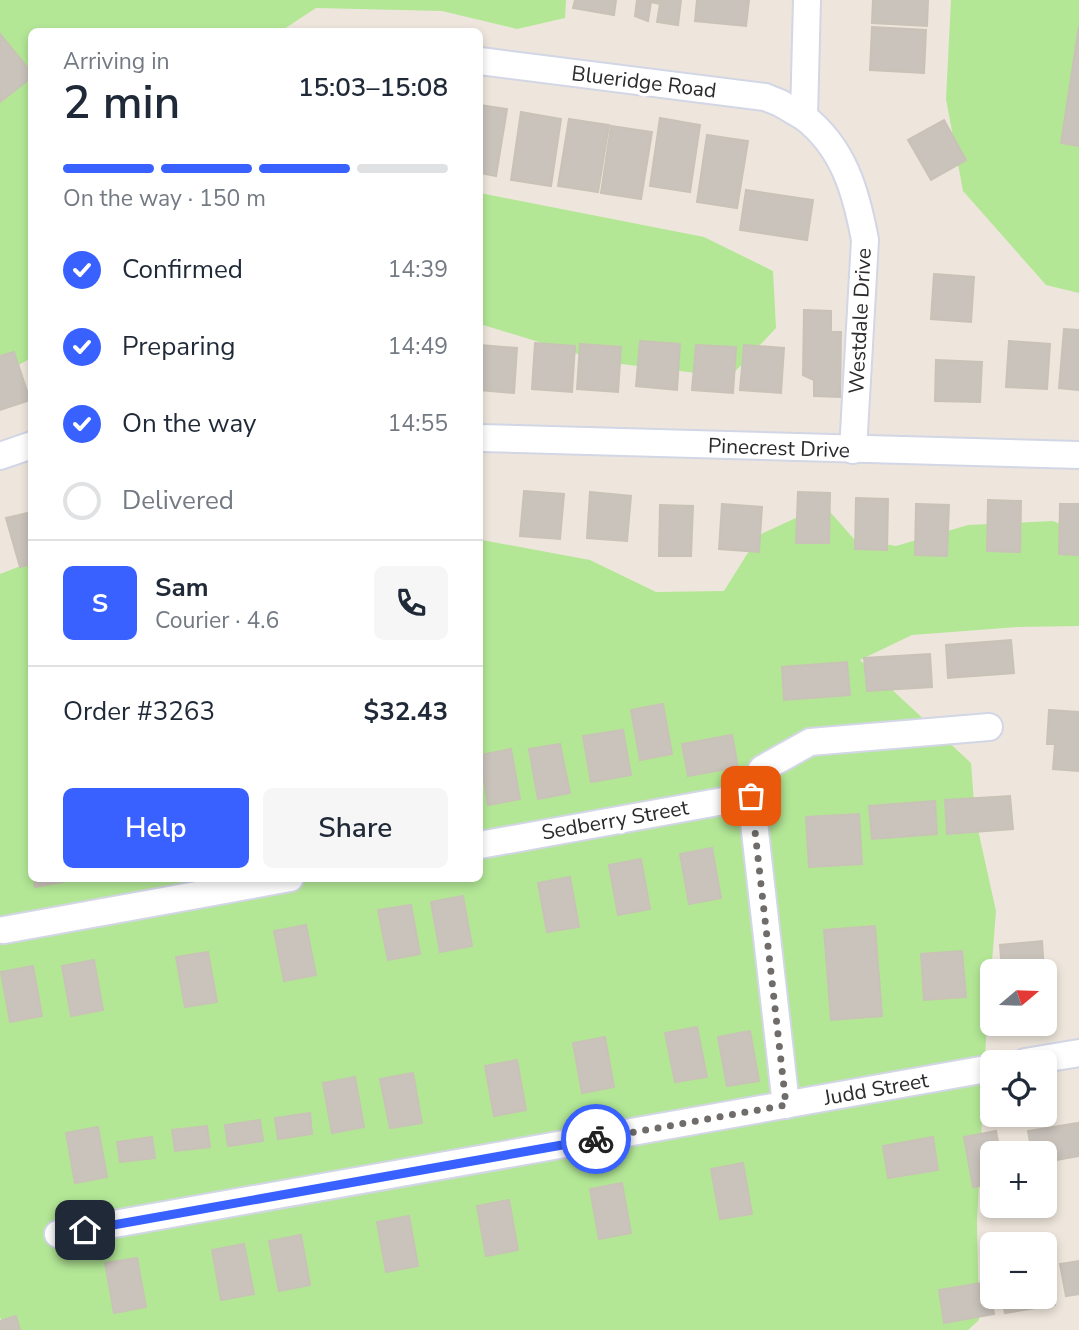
<!DOCTYPE html>
<html lang="en">
<head>
<meta charset="utf-8">
<style>
	body { margin:0; font-family:"Nunito Sans",sans-serif; background:#f6f6f7; color:#1f2937; height:100vh; display:flex; flex-direction:column; font-size:26px; white-space:nowrap }
	* { box-sizing:border-box; margin:0 }
	p { font-size:23px; color:#747a83 }
	.icon { flex:none; width:38px; height:38px; fill:none; stroke:currentColor; stroke-width:2; stroke-linecap:round; stroke-linejoin:round }
	.map { position:relative; flex:1; overflow:hidden }
	.side { position:absolute; left:28px; top:28px; width:455px; height:854px; display:flex; flex-direction:column; background:#fff; border-radius:10px; box-shadow:0 4px 10px #0003 }
	.side>* { flex:none }
	.needle { width:46px; rotate:71deg }
	.tools { position:absolute; left:980px; top:959px; display:grid; gap:14px }
	.tools a { display:grid; place-items:center; width:77px; height:77px; border-radius:10px; background:#fff; box-shadow:0 4px 10px #0003; font-size:35px }
	.pin { position:absolute; display:grid; place-items:center; width:60px; height:60px; color:#fff; margin:-30px; border-radius:14px; box-shadow:0 4px 10px #0006 }
	.courier { position:absolute; display:grid; place-items:center; width:70px; height:70px; margin:-35px; border:5px solid #3861ff; border-radius:50%; background:#fff; color:#222; box-shadow:0 2px 9px #0007 }
	.summary em { font-style:normal; font-weight:600 }
	.summary div { display:flex; flex-direction:column-reverse }
	.summary { display:flex; align-items:center; justify-content:space-between; height:119px; padding:0 35px }
	h1 { font-size:46px; font-weight:600; line-height:52px }
	.bar { display:grid; grid-template-columns:repeat(4,1fr); gap:10px 7px; align-content:center; height:84px; padding:0 35px }
	.bar i { height:9px; border-radius:5px; background:#e0e1e3 }
	.bar .on { background:#3861ff }
	.bar p { grid-column:span 4 }
	.line { display:flex; align-items:center; gap:18px; padding:0 35px; border-top:2px solid #e0e1e3 }
	.line div { flex:1 }
	.round { display:grid; place-items:center; flex:none; width:74px; height:74px; border-radius:10px; background:#f6f6f7 }
	ol { padding:0 35px; list-style:none }
	li { display:flex; align-items:center; gap:21px; height:77px }
	li p { margin-inline-start:auto }
	li .icon { padding:7px; border-radius:50%; background:#3861ff; color:#fff; stroke-width:4 }
	li:last-child { color:#747a83 }
	li i { width:38px; height:38px; border:4px solid #e0e1e3; border-radius:50% }
	.action { display:flex; gap:14px; margin-top:auto; padding:14px 35px }
	.action a { flex:1; height:80px; border-radius:10px; background:#3861ff; color:#fff; font-size:28px; font-weight:600; line-height:80px; text-align:center }
	.action a+a { background:#f6f6f7; color:#1f2937 }
	.map>svg:first-child { display:block }
	.green { fill:#b3e796 }
	.building { fill:#c9c3bc; stroke:#c9c2b6; stroke-width:2 }
	.lines { fill:none; stroke-linecap:round; stroke-linejoin:round }
	.minor-casing { stroke:#d2d6e5; stroke-width:30 }
	.minor { stroke:#fff; stroke-width:26 }
	.done { stroke:#6f6c69; stroke-width:7; stroke-dasharray:0 12.6 }
	.route { stroke:#3861ff; stroke-width:9 }
	.labels { text-anchor:middle; stroke-width:7; stroke-linejoin:round; paint-order:stroke }
	.street-label { font-size:21px; fill:#2b2b2b; stroke:#fff }
</style>
</head>
<body>
<div class="map">
<svg width="1079" height="1330" viewBox="0 0 1079 1330">
	<rect width="100%" height="100%" fill="#eee6dc"/>
	<g class="green">
		<polygon points="0,0 566,0 565,18 517,29 442,11 316,8 281,31 32,32 31,358 0,376"/>
		<polygon points="951,0 1079,0 1079,293 1046,285 963,191 946,99"/>
		<polygon points="480,193 704,237 773,271 776,328 730,377 604,362 480,324"/>
		<polygon points="824,505 854,539 896,546 968,525 1053,521 1079,532 1079,626 1018,627 912,635 860,660 971,763 975,816 996,911 986,1038 977,1222 979,1320 968,1330 5,1330 0,1317 0,574 31,562 32,878 480,878 480,543 482,540 590,560 656,592 724,591 759,535"/>
	</g>
	<g class="building">
		<polygon points="575,0 616,0 614,15 573,8"/>
		<polygon points="637,0 681,0 678,25 657,22 660,4 651,2 648,21 635,16"/>
		<polygon points="697,0 749,0 746,26 695,21"/>
		<polygon points="873,0 928,0 927,26 872,23"/>
		<polygon points="1079,26 1079,146 1061,143"/>
		<polygon points="872,27 926,30 924,73 870,70"/>
		<polygon points="0,34 32,73 32,77 0,102"/>
		<polygon points="480,105 507,109 496,176 480,173"/>
		<polygon points="521,112 561,119 551,186 511,180"/>
		<polygon points="660,118 700,125 690,192 650,186"/>
		<polygon points="569,119 609,125 598,192 558,186"/>
		<polygon points="944,120 966,160 931,180 908,140"/>
		<polygon points="611,126 652,132 641,199 601,193"/>
		<polygon points="707,135 748,141 737,208 697,202"/>
		<polygon points="746,190 813,200 807,240 740,230"/>
		<polygon points="934,274 974,277 971,322 931,319"/>
		<polygon points="804,310 831,311 831,332 841,332 840,397 814,396 814,380 803,375"/>
		<polygon points="1064,329 1079,330 1079,390 1059,388"/>
		<polygon points="640,341 680,344 677,390 636,386"/>
		<polygon points="1009,341 1050,344 1047,389 1006,387"/>
		<polygon points="535,343 575,346 572,392 532,389"/>
		<polygon points="580,344 621,347 618,392 577,389"/>
		<polygon points="480,345 517,348 514,393 480,390"/>
		<polygon points="696,345 736,347 733,393 692,390"/>
		<polygon points="744,345 784,348 781,393 740,390"/>
		<polygon points="14,352 30,400 0,410 0,356"/>
		<polygon points="936,360 982,362 980,402 935,401"/>
		<polygon points="524,491 564,494 560,539 520,536"/>
		<polygon points="590,492 631,496 627,541 587,538"/>
		<polygon points="798,492 830,493 829,543 796,543"/>
		<polygon points="856,498 888,499 887,550 855,549"/>
		<polygon points="988,500 1021,501 1020,552 987,551"/>
		<polygon points="722,504 762,507 759,552 719,549"/>
		<polygon points="916,504 949,505 947,556 915,555"/>
		<polygon points="1060,504 1079,504 1079,555 1059,554"/>
		<polygon points="660,505 693,506 691,556 659,556"/>
		<polygon points="32,512 32,564 20,567 6,518"/>
		<polygon points="1011,640 1014,673 948,678 946,645"/>
		<polygon points="930,654 932,687 867,691 864,658"/>
		<polygon points="847,662 850,695 784,700 782,667"/>
		<polygon points="663,704 672,754 640,760 631,710"/>
		<polygon points="1049,710 1079,712 1079,771 1053,769 1055,744 1047,744"/>
		<polygon points="623,730 631,775 591,782 583,736"/>
		<polygon points="732,735 738,767 688,776 682,744"/>
		<polygon points="560,744 570,793 538,799 529,749"/>
		<polygon points="511,749 520,799 488,805 480,755"/>
		<polygon points="1010,796 1013,829 947,834 945,800"/>
		<polygon points="935,801 937,834 872,839 869,806"/>
		<polygon points="859,814 862,864 809,867 806,817"/>
		<polygon points="712,848 721,898 689,904 680,854"/>
		<polygon points="641,859 650,909 618,915 609,865"/>
		<polygon points="570,877 579,927 547,932 538,883"/>
		<polygon points="34,878 67,878 68,881 35,887"/>
		<polygon points="463,896 472,946 440,952 431,902"/>
		<polygon points="411,905 420,954 388,960 378,910"/>
		<polygon points="306,925 316,975 284,981 274,931"/>
		<polygon points="875,926 882,1016 831,1020 824,930"/>
		<polygon points="1042,941 1044,971 1002,971 1000,945"/>
		<polygon points="962,951 966,997 924,1000 921,954"/>
		<polygon points="208,952 217,1002 185,1007 176,957"/>
		<polygon points="94,960 103,1010 71,1016 62,966"/>
		<polygon points="33,966 42,1016 10,1022 1,972"/>
		<polygon points="697,1027 707,1077 675,1082 665,1033"/>
		<polygon points="750,1031 759,1081 727,1086 718,1037"/>
		<polygon points="605,1037 614,1087 582,1093 573,1043"/>
		<polygon points="517,1060 526,1110 494,1116 485,1066"/>
		<polygon points="413,1073 422,1123 390,1128 380,1079"/>
		<polygon points="355,1077 364,1127 332,1133 323,1083"/>
		<polygon points="310,1113 312,1134 278,1139 275,1118"/>
		<polygon points="260,1120 263,1141 228,1146 225,1125"/>
		<polygon points="1078,1123 1079,1156 1045,1162 1045,1153 1032,1153 1028,1131"/>
		<polygon points="207,1126 210,1147 175,1151 172,1130"/>
		<polygon points="98,1127 107,1177 75,1183 66,1133"/>
		<polygon points="996,1131 1000,1153 992,1153 992,1184 973,1187 964,1137"/>
		<polygon points="152,1137 155,1158 120,1162 117,1142"/>
		<polygon points="933,1137 938,1170 888,1178 883,1146"/>
		<polygon points="743,1163 752,1214 720,1219 711,1169"/>
		<polygon points="622,1183 631,1233 599,1239 590,1189"/>
		<polygon points="509,1200 518,1250 486,1256 477,1206"/>
		<polygon points="409,1216 418,1266 386,1272 377,1222"/>
		<polygon points="301,1235 310,1285 279,1291 269,1241"/>
		<polygon points="244,1244 254,1294 221,1300 212,1250"/>
		<polygon points="137,1258 146,1307 114,1313 105,1263"/>
		<polygon points="1079,1261 1079,1294 1066,1296 1060,1264"/>
		<polygon points="1050,1272 1055,1305 1005,1313 1002,1297 1045,1297 1045,1273"/>
		<polygon points="988,1282 994,1314 944,1323 939,1290"/>
		<polygon points="16,1316 20,1330 0,1330 0,1321"/>
	</g>
	<g class="lines">
		<defs>
			<g id="minor">
				<path d="M807,0l-3,117c40,31 52,75 61,123l-12,210"/>
				<polyline points="480,61 765,97 780,103 804,117"/>
				<polyline points="480,438 1079,455"/>
				<polyline points="0,456 32,445"/>
				<polyline points="480,845 751,796"/>
				<polyline points="4,930 290,878"/>
				<polyline points="1025,1062 1079,1053"/>
				<polyline points="786,1105 751,796 762,769 810,742 989,727"/>
				<polyline points="58,1234 992,1068"/>
			</g>
		</defs>
		<use href="#minor" class="minor-casing"/>
		<use href="#minor" class="minor"/>
	</g>
	<g class="lines">
		<polyline class="done" points="596,1139 786,1105 751,796"/>
		<polyline class="route" points="85,1230 596,1139"/>
	</g>
	<g class="labels">
		<g class="street-label">
			<text transform="translate(644 82) rotate(7)" y="7">Blueridge Road</text>
			<text transform="translate(860 321) rotate(-87)" y="7">Westdale Drive</text>
			<text transform="translate(779 448) rotate(2)" y="7">Pinecrest Drive</text>
			<text transform="translate(615 820) rotate(-10)" y="7">Sedberry Street</text>
			<text transform="translate(876 1089) rotate(-10)" y="7">Judd Street</text>
		</g>
	</g>
</svg>
<div class="tools">
<a><svg class="needle" viewBox="-14 -14 28 28"><path d="M0-13l5 13h-10z" fill="#e53935"/><path d="M0 13l5-13h-10z" fill="#747a83"/></svg></a>
<a><svg class="icon" aria-label="locate" viewBox="0 0 24 24"><circle cx="12" cy="12" r="6"/><path d="M12 2v4M12 18v4M2 12h4M18 12h4"/></svg></a>
<a>+</a>
<a>−</a>
</div>
<div class="pin" style="left:751px;top:796px;background:#ea580c"><svg class="icon" aria-label="bag" viewBox="0 0 24 24"><path d="M5 8h14l-1 12H6zM9 8a3 3 0 0 1 6 0"/></svg></div>
<div class="pin" style="left:85px;top:1230px;background:#1f2937"><svg class="icon" aria-label="home" viewBox="0 0 24 24"><path d="M3 11l9-7 9 7M6 9v11h12V9"/></svg></div>
<div class="courier" style="left:596px;top:1139px"><svg class="icon" aria-label="bike" viewBox="0 0 24 24"><circle cx="6" cy="16" r="4"/><circle cx="18" cy="16" r="4"/><path d="M6 16l4-8h5l3 8M10 8l3 8H6M13 5h3"/></svg></div>
<section class="side">
<div class="summary"><div><h1>2 min</h1><p>Arriving in</p></div><em>15:03–15:08</em></div>
<div class="bar"><i class="on"></i><i class="on"></i><i class="on"></i><i></i><p>On the way · 150 m</p></div>
<ol>
<li><svg class="icon" aria-label="check" viewBox="0 0 24 24"><path d="M5 12l5 5 9-10"/></svg>Confirmed<p>14:39</p></li>
<li><svg class="icon" aria-label="check" viewBox="0 0 24 24"><path d="M5 12l5 5 9-10"/></svg>Preparing<p>14:49</p></li>
<li><svg class="icon" aria-label="check" viewBox="0 0 24 24"><path d="M5 12l5 5 9-10"/></svg>On the way<p>14:55</p></li>
<li><i></i>Delivered</li>
</ol>
<div class="line" style="height:126px"><b class="round" style="background:#3861ff;color:#fff">S</b><div><b>Sam</b><p>Courier · 4.6</p></div><a class="round"><svg class="icon" aria-label="phone" viewBox="0 0 24 24"><path d="M5 4h4l2 5-3 2q2 4 5 5l2-3 5 2v4C11 20 4 13 5 4z"/></svg></a></div>
<div class="line" style="height:91px"><div>Order #3263</div><b>$32.43</b></div>
<div class="action"><a>Help</a><a>Share</a></div>
</section>
</div>
</body>
</html>
